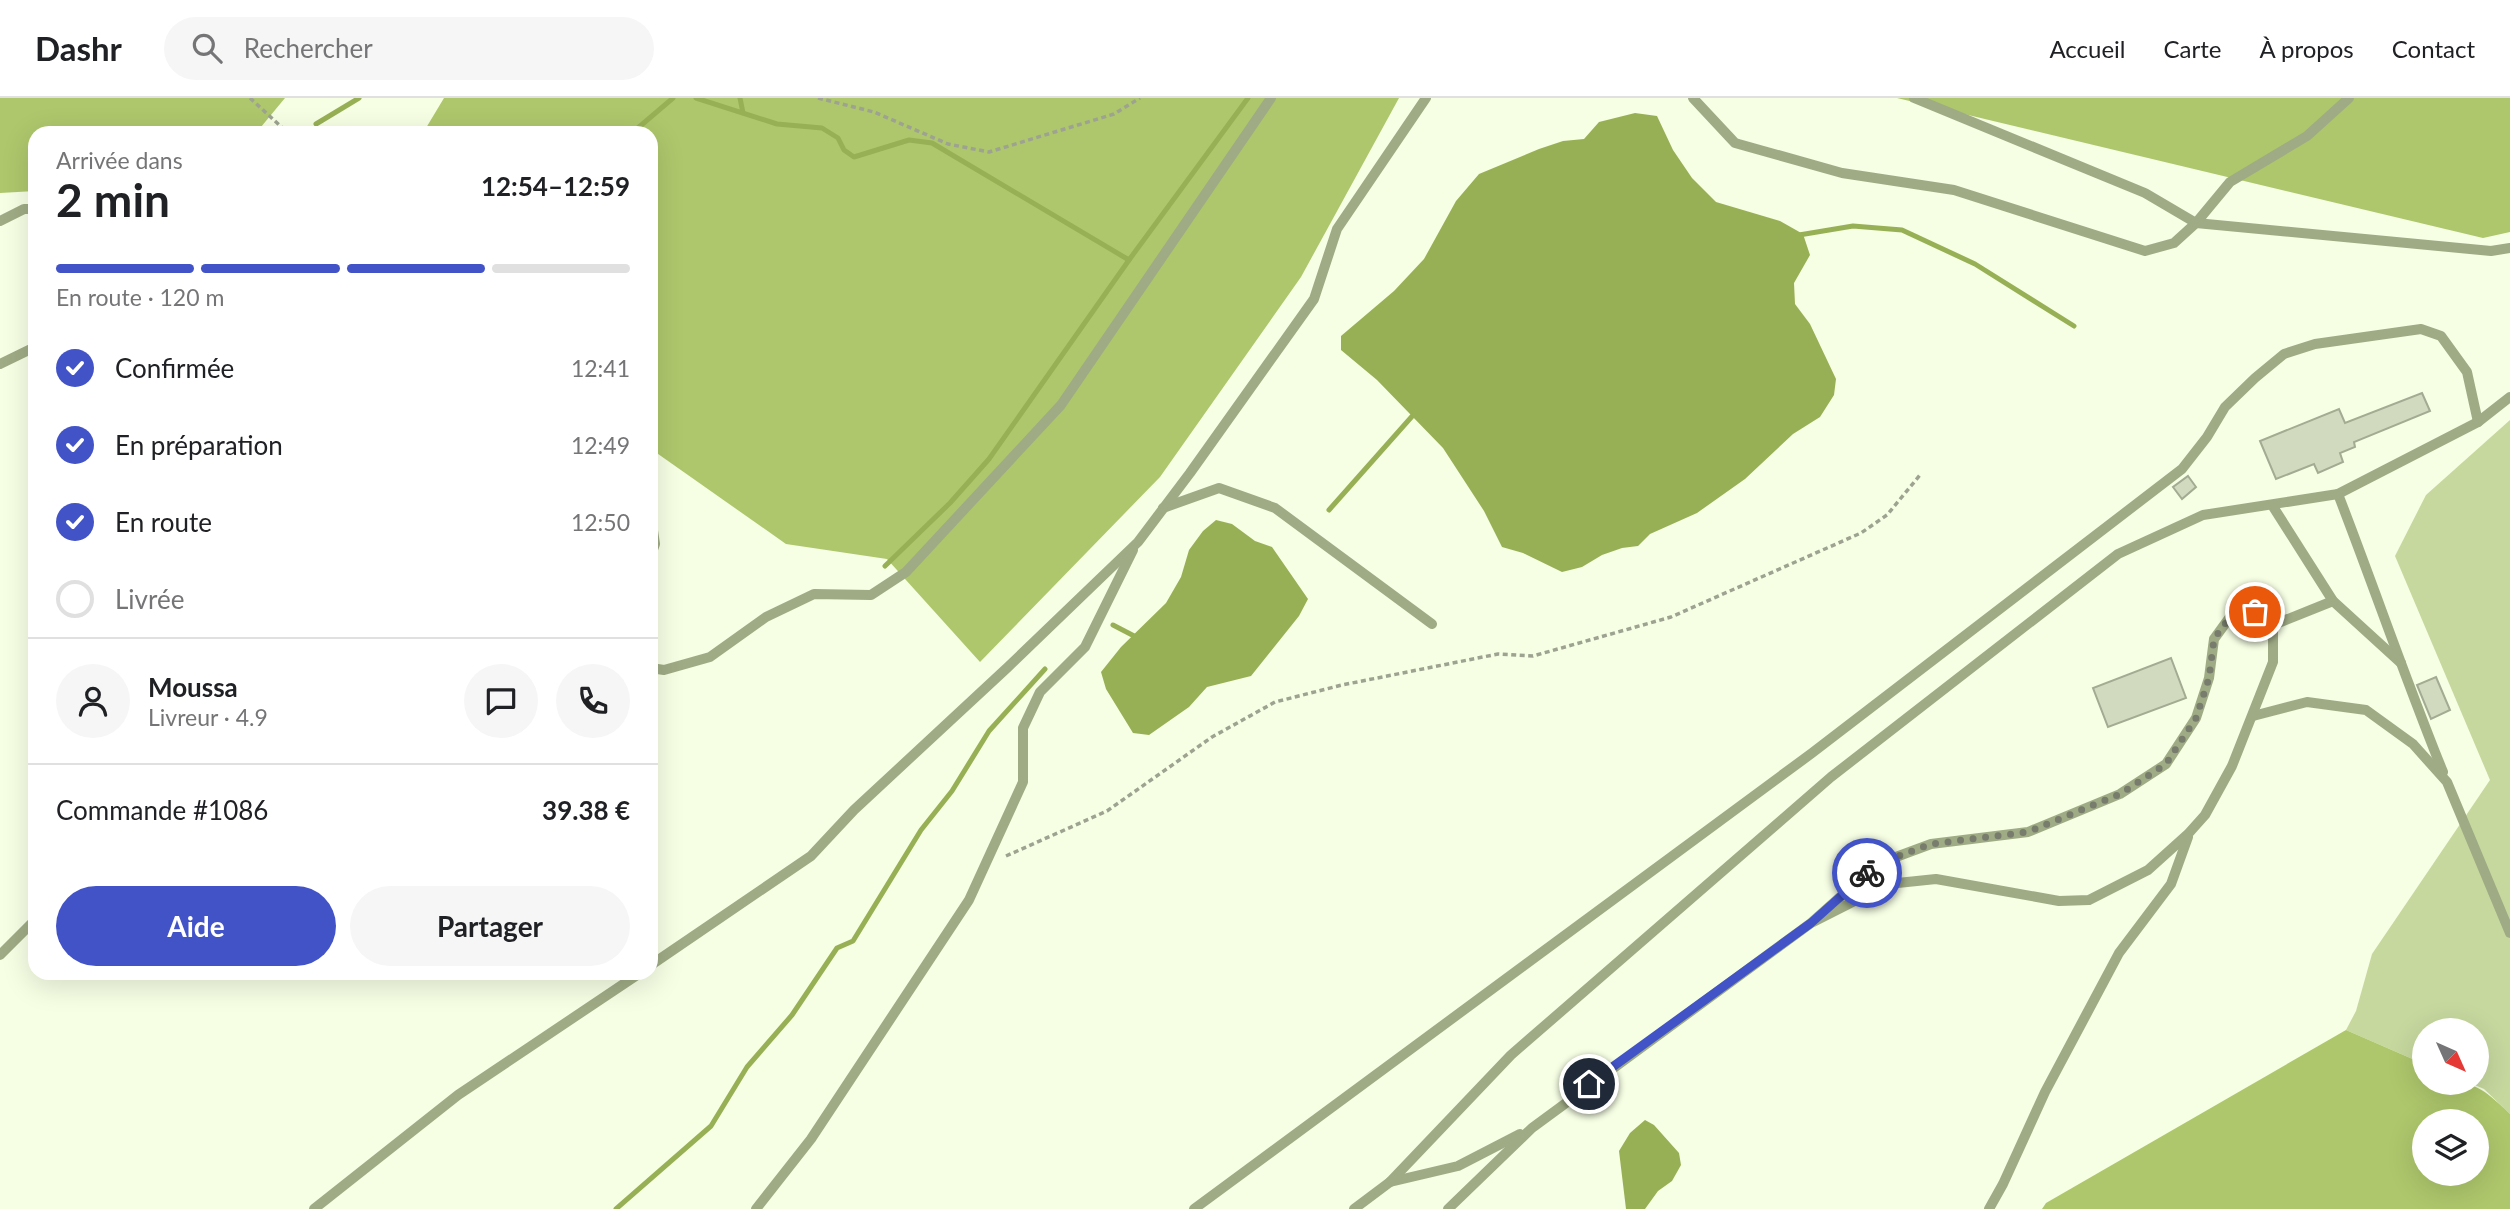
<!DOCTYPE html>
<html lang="fr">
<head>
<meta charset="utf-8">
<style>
	body { margin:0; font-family:Lato,sans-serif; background:#f6f6f6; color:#202124; height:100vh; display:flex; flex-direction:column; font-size:26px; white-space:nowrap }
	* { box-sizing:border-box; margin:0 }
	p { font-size:23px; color:#757577 }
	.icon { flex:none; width:38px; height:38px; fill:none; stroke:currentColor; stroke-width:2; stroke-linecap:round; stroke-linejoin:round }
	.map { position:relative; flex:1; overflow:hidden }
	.side { position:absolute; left:28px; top:28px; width:630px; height:854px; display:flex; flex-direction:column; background:#fff; border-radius:21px; box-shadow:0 7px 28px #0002 }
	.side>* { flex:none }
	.needle { width:46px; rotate:135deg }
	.controls { position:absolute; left:2412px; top:920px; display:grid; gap:14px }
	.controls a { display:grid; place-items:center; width:77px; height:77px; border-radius:50%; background:#fff; box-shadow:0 7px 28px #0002; font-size:35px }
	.pin { position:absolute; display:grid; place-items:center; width:60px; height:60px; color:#fff; margin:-30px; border:4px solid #fff; border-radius:50%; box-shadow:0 2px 7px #0007 }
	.courier { position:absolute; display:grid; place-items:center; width:70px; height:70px; margin:-35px; border:5px solid #4253c7; border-radius:50%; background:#fff; color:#222; box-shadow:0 2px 9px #0007 }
	.overview em { font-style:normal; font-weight:700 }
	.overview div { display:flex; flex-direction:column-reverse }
	.overview { display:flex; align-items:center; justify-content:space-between; height:119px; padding:0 28px }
	h1 { font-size:46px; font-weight:700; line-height:52px }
	.bar { display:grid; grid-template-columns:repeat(4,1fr); gap:10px 7px; align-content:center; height:84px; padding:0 28px }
	.bar i { height:9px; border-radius:5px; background:#e0e0e0 }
	.bar .active { background:#4253c7 }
	.bar p { grid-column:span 4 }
	.line { display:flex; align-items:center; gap:18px; padding:0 28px; border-top:2px solid #e0e0e0 }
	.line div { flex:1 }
	.round { display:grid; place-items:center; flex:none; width:74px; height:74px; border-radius:37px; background:#f6f6f6 }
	ol { padding:0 28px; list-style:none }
	li { display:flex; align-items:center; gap:21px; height:77px }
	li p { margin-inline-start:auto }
	li .icon { padding:7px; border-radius:50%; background:#4253c7; color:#fff; stroke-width:4 }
	li:last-child { color:#757577 }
	li i { width:38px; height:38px; border:4px solid #e0e0e0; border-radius:50% }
	.primary-button { display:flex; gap:14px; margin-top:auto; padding:14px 28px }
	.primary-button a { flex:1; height:80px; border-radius:42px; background:#4253c7; color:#fff; font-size:28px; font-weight:700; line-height:80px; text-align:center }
	.primary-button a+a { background:#f6f6f6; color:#202124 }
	header { display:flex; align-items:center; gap:42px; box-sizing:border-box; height:98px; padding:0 35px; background:#fff; border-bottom:2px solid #e0e0e0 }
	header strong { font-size:33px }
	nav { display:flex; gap:38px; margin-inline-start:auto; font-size:24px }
	.search { width:490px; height:63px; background:#f6f6f6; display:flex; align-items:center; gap:18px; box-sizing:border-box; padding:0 24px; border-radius:38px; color:#757577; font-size:26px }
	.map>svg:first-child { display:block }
	.green { fill:#c6d89e }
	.forest { fill:#aec76c; fill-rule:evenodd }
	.water { fill:#98b055 }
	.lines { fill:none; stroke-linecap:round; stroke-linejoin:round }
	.stream { stroke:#98b055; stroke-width:5 }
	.building { fill:#d1dabf; stroke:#a3ab92; stroke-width:2 }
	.path { stroke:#9da390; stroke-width:3.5; stroke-dasharray:5 3.5; stroke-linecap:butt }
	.lane { stroke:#9fab85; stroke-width:10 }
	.done { stroke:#777c6c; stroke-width:7; stroke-dasharray:0 12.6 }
	.route { stroke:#4253c7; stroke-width:9 }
</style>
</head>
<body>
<header>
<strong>Dashr</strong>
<div class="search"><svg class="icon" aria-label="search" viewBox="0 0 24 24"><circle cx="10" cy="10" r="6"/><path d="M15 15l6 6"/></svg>Rechercher</div>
<nav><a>Accueil</a><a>Carte</a><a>À propos</a><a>Contact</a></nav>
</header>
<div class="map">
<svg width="2510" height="1111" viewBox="0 0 2510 1111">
	<rect width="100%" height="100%" fill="#f6fee4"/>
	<polygon class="green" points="2510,322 2510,1016 2484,991 2470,985 2476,985 2476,933 2424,933 2424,966 2346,932 2356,913 2372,856 2490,682 2395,458 2426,397"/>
	<g class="forest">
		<polygon points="0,0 285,0 256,35 35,35 35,93 0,95"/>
		<polygon points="444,0 1399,0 1301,179 1160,379 980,564 887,461 786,446 651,351 651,35 423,35"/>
		<polygon points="1897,0 2510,0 2510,134 2483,140"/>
		<path d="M2346,932l78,34v19c49,0 49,-4 86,31v95h-468l4,-6zM2424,1024h52v52h-52z"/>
	</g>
	<g class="water">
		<polygon points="1635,15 1657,18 1673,52 1692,80 1716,104 1780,123 1803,136 1810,157 1794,185 1795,206 1810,226 1836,281 1834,297 1820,319 1793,336 1745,381 1697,415 1650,436 1638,448 1622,450 1602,457 1582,469 1562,474 1523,455 1502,449 1484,413 1443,350 1377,282 1341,252 1341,238 1394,193 1424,161 1456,103 1479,76 1539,51 1563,43 1584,41 1599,24"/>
		<polygon points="1216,422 1232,426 1255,443 1272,449 1308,501 1299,518 1251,578 1207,589 1189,609 1149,637 1133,635 1106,591 1101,574 1121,549 1166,505 1181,479 1189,452 1203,433"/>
		<polygon points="1645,1022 1654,1027 1679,1055 1681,1067 1672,1083 1658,1093 1645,1111 1626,1111 1619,1053 1630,1035"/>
	</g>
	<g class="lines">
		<g class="stream">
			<polyline points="696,0 777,26 822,30 838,40 844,52 854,59 909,42 932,45 1129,162 1248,0"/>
			<polyline points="740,0 743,15"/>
			<polyline points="316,26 359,0"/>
			<polyline points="632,35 673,0"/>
			<polyline points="1799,137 1853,128 1902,132 1975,166 2074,228"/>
			<polyline points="1329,412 1415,315"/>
			<polyline points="885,468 950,405 989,361 1129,162"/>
			<polyline points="1113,527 1138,540"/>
			<polyline points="616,1111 711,1028 747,969 792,917 837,850 853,843 921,732 952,693 989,633 1045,571"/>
		</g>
	</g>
	<g class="building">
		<polygon points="2422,295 2430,313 2354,344 2355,349 2340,355 2343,364 2318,375 2314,366 2276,381 2260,343 2339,311 2345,325"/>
		<polygon points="2188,378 2196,389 2182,401 2173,389"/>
		<polygon points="2171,560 2186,600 2108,629 2093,590"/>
		<polygon points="2436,579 2450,612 2431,621 2417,587"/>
	</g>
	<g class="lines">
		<g class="path">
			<polyline points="250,0 288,35"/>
			<polyline points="818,0 874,14 948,46 989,54 1114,16 1140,0"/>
			<polyline points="1006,758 1107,713 1212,639 1275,604 1342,587 1498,556 1533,558 1671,519 1861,435 1887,417 1920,377"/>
		</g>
		<g class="lane">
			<polyline points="1693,0 1735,45 1842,75 1954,92 2145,153 2174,145 2196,125 2230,84 2307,38 2349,0"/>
			<polyline points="1914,0 2145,95 2196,125 2491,153 2510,150"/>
			<polyline points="0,123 24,111 35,111"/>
			<polyline points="0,266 35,249"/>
			<path d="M2338,396c36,93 68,187 105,278"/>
			<polyline points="2272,407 2333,503 2401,565"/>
			<polyline points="1163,410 1219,390 1275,410 1432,526"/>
			<polyline points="651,419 655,446 651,457"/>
			<polyline points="2273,527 2333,503"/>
			<polyline points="651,570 664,572 710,559 766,519 814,496 871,497 906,474 1061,307 1271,0"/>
			<polyline points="2253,618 2307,604 2366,612 2413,646 2447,684 2510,835"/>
			<polyline points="0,857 35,822"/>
			<polyline points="651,867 811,758 854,712 1008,569 1138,444 1190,375 1314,201 1337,131 1426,0"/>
			<polyline points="1390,1084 1511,957 1831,679 2118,456 2203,417 2338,396 2478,324 2510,299"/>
			<polyline points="314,1111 458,997 640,875"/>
			<polyline points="756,1111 811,1041 969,802 1023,684 1023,630 1040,594 1085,549 1133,452"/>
			<polyline points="1194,1111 1812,655 2182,371 2207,339 2225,309 2255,280 2284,256 2315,246 2421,231 2441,238 2467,274 2478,324"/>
			<polyline points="1354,1111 1390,1084 1458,1068 1520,1036"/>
			<polyline points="1448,1111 1532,1030 1811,825 1877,766 1931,746 2028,734 2120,696 2166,666 2196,620 2209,580 2214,541 2230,519 2255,514 2273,527 2273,564 2232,668 2205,717 2188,736 2148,772 2089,802 2059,803 1936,781 1888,786 1811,825"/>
			<polyline points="1989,1111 2003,1086 2045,994 2119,855 2171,786 2188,739"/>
		</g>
	</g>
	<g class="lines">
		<polyline class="done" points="1867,775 1877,766 1931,746 2028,734 2120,696 2166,666 2196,620 2209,580 2214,541 2230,519 2255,514"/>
		<polyline class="route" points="1589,986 1811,825 1867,775"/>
	</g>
</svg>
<div class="controls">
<a><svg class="needle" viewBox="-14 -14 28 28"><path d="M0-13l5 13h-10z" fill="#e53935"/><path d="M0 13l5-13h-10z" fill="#757577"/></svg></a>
<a><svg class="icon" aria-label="layers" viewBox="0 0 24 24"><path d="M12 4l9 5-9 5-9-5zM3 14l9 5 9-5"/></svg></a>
</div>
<div class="pin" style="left:2255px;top:514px;background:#ea580c"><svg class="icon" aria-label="bag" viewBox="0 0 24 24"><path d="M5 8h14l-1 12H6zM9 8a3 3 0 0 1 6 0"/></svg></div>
<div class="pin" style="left:1589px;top:986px;background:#1f2937"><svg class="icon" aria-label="home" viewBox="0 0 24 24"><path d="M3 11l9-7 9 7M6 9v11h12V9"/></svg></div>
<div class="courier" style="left:1867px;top:775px"><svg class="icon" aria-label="bike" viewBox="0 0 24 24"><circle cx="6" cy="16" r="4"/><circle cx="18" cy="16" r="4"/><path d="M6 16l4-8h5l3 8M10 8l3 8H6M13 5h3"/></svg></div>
<section class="side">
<div class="overview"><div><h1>2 min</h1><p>Arrivée dans</p></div><em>12:54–12:59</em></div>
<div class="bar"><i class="active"></i><i class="active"></i><i class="active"></i><i></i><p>En route · 120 m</p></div>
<ol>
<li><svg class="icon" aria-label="check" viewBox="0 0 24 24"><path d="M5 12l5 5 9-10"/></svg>Confirmée<p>12:41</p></li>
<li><svg class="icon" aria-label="check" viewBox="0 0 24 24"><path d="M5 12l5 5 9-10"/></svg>En préparation<p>12:49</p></li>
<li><svg class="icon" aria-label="check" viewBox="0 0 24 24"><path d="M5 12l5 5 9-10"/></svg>En route<p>12:50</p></li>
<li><i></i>Livrée</li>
</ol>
<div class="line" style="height:126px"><a class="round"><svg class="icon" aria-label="person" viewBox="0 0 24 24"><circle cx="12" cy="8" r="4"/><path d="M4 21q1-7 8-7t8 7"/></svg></a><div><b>Moussa</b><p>Livreur · 4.9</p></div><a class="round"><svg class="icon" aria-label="chat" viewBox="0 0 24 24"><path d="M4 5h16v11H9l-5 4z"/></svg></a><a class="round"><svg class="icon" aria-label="phone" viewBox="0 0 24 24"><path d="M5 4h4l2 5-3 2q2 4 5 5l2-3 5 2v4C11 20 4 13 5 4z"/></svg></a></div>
<div class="line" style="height:91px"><div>Commande #1086</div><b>39.38 €</b></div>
<div class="primary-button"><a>Aide</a><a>Partager</a></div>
</section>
</div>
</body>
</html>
